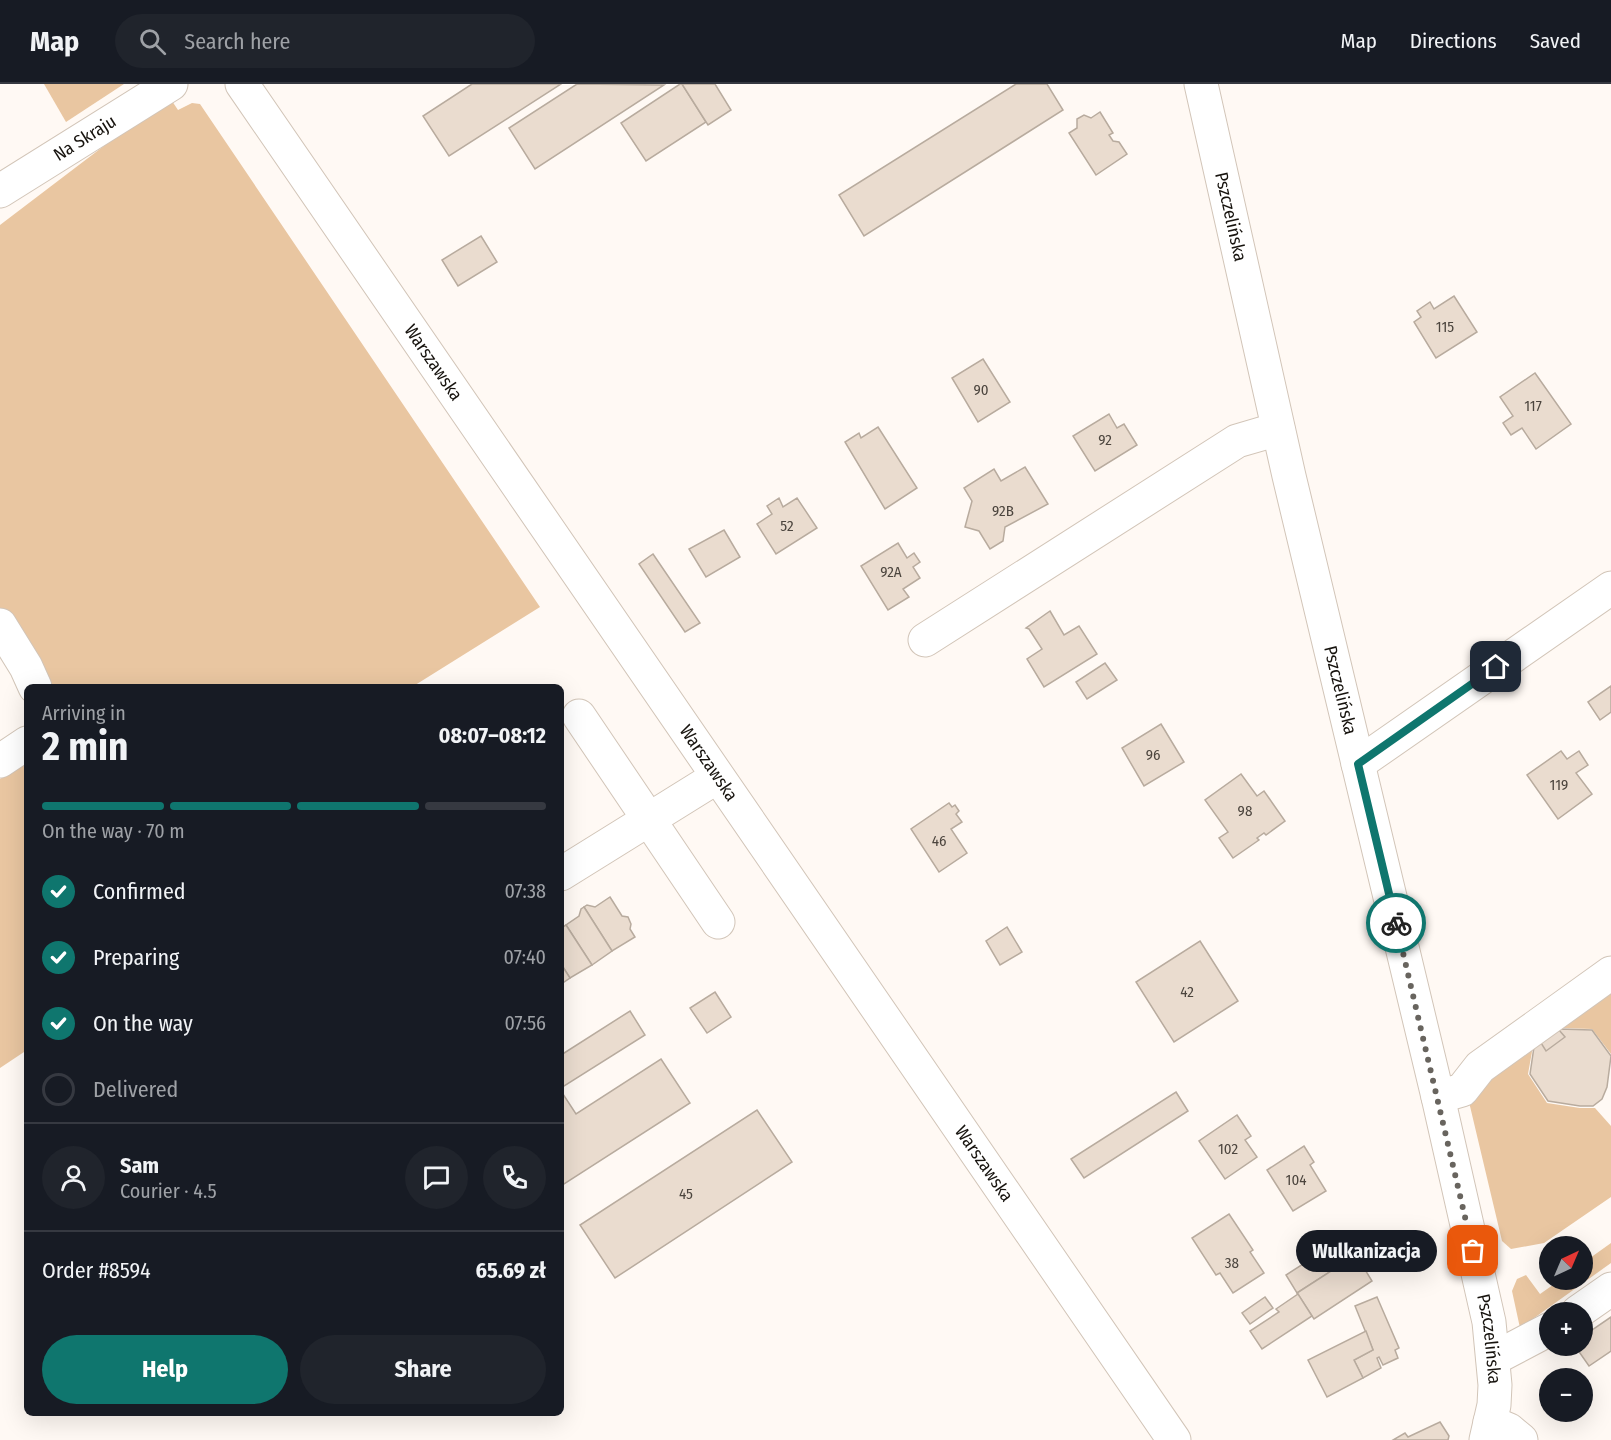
<!DOCTYPE html>
<html lang="en">
<head>
<meta charset="utf-8">
<style>
	body { margin:0; font-family:"Fira Sans Condensed",sans-serif; background:#20242c; color:#f1f3f6; height:100vh; display:flex; flex-direction:column; font-size:22px; white-space:nowrap }
	* { box-sizing:border-box; margin:0 }
	p { font-size:20px; color:#9ea1a6 }
	.icon { flex:none; width:33px; height:33px; fill:none; stroke:currentColor; stroke-width:2; stroke-linecap:round; stroke-linejoin:round }
	.map { position:relative; flex:1; overflow:hidden }
	.side { position:absolute; left:24px; top:600px; width:540px; height:732px; display:flex; flex-direction:column; background:#171b24; border-radius:9px; box-shadow:0 6px 24px #0002 }
	.side>* { flex:none }
	.needle { width:39px; rotate:44deg }
	.controls { position:absolute; left:1539px; top:1152px; display:grid; gap:12px }
	.controls a { display:grid; place-items:center; width:54px; height:54px; border-radius:50%; background:#171b24; box-shadow:0 6px 24px #0002; font-size:30px }
	.pin { position:absolute; display:grid; place-items:center; width:51px; height:51px; color:#fff; margin:-26px; border-radius:12px; box-shadow:0 3px 9px #0006 }
	.courier { position:absolute; display:grid; place-items:center; width:60px; height:60px; margin:-30px; border:4px solid #0f766e; border-radius:50%; background:#fff; color:#222; box-shadow:0 2px 8px #0007 }
	.bubble { position:absolute; height:42px; border-radius:21px; background:#171b24; box-shadow:0 6px 24px #0002; font-size:20px; font-weight:700; line-height:42px; text-align:center }
	.overview em { font-style:normal; font-weight:700 }
	.overview div { display:flex; flex-direction:column-reverse }
	.overview { display:flex; align-items:center; justify-content:space-between; height:102px; padding:0 18px }
	h1 { font-size:39px; font-weight:700; line-height:45px }
	.bar { display:grid; grid-template-columns:repeat(4,1fr); gap:9px 6px; align-content:center; height:72px; padding:0 18px }
	.bar i { height:8px; border-radius:4px; background:#363941 }
	.bar .on { background:#0f766e }
	.bar p { grid-column:span 4 }
	.line { display:flex; align-items:center; gap:15px; padding:0 18px; border-top:2px solid #363941 }
	.line div { flex:1 }
	.round { display:grid; place-items:center; flex:none; width:63px; height:63px; border-radius:32px; background:#20242c }
	ol { padding:0 18px; list-style:none }
	li { display:flex; align-items:center; gap:18px; height:66px }
	li p { margin-inline-start:auto }
	li .icon { padding:6px; border-radius:50%; background:#0f766e; color:#fff; stroke-width:4 }
	li:last-child { color:#9ea1a6 }
	li i { width:33px; height:33px; border:3px solid #363941; border-radius:50% }
	.button { display:flex; gap:12px; margin-top:auto; padding:12px 18px }
	.button a { flex:1; height:69px; border-radius:36px; background:#0f766e; color:#fff; font-size:24px; font-weight:700; line-height:69px; text-align:center }
	.button a+a { background:#20242c; color:#f1f3f6 }
	header { display:flex; align-items:center; gap:36px; box-sizing:border-box; height:84px; padding:0 30px; background:#171b24; border-bottom:2px solid #363941 }
	header strong { font-size:28px }
	nav { display:flex; gap:33px; margin-inline-start:auto; font-size:21px }
	.search { width:420px; height:54px; background:#20242c; display:flex; align-items:center; gap:15px; box-sizing:border-box; padding:0 21px; border-radius:33px; color:#9ea1a6; font-size:22px }
	.map>svg:first-child { display:block }
	.green { fill:#e9c6a1 }
	.building { fill:#eadccf; stroke:#b8ab9e; stroke-width:1.5 }
	.lines { fill:none; stroke-linecap:round; stroke-linejoin:round }
	.minor-casing { stroke:#d2c5b8; stroke-width:35 }
	.major-casing { stroke:#d2c5b8; stroke-width:35 }
	.minor { stroke:#fff; stroke-width:33 }
	.major { stroke:#fff; stroke-width:33 }
	.done { stroke:#68645e; stroke-width:6; stroke-dasharray:0 10.8 }
	.route { stroke:#0f766e; stroke-width:8 }
	.labels { text-anchor:middle; stroke-width:6; stroke-linejoin:round; paint-order:stroke }
	.number-label { font-size:15px; fill:#4c453e }
	.street-label { font-size:18px; fill:#17130e; stroke:#fff }
</style>
</head>
<body>
<header>
<strong>Map</strong>
<div class="search"><svg class="icon" aria-label="search" viewBox="0 0 24 24"><circle cx="10" cy="10" r="6"/><path d="M15 15l6 6"/></svg>Search here</div>
<nav><a>Map</a><a>Directions</a><a>Saved</a></nav>
</header>
<div class="map">
<svg width="1611" height="1356" viewBox="0 0 1611 1356">
	<rect width="100%" height="100%" fill="#fff9f4"/>
	<g class="green">
		<polygon points="44,0 124,0 66,38"/>
		<polygon points="172,17 178,26 192,19 200,20 540,523 412,603 49,603 0,531 0,141 142,33"/>
		<polygon points="27,678 27,966 0,984 0,695"/>
		<polygon points="1611,904 1611,970 1592,945 1559,944 1533,962 1528,990 1547,1019 1580,1024 1595,1024 1611,1042 1611,1113 1544,1159 1511,1165 1502,1157 1469,1018 1486,991"/>
		<polygon points="1611,1159 1611,1179 1520,1244 1512,1207 1517,1195 1526,1191 1540,1210 1560,1196 1582,1196 1583,1179"/>
	</g>
	<g class="building">
		<polygon points="472,0 561,0 449,72 423,32"/>
		<polygon points="577,0 664,1 535,85 509,44"/>
		<polygon points="680,0 682,0 706,38 646,77 621,39"/>
		<polygon points="682,0 715,0 731,26 708,41"/>
		<polygon points="1016,0 1047,0 1063,26 864,152 839,111"/>
		<polygon points="1100,28 1113,49 1109,51 1113,57 1119,58 1127,70 1096,91 1069,49 1077,44 1077,35 1084,31 1091,34"/>
		<polygon points="481,152 497,178 458,202 442,176"/>
		<polygon points="1454,212 1477,248 1436,274 1414,238 1421,233 1417,227 1430,218 1434,225"/>
		<polygon points="983,275 1010,318 978,338 952,294"/>
		<polygon points="1535,289 1571,340 1536,365 1522,344 1511,351 1503,339 1513,332 1500,313"/>
		<polygon points="1109,330 1117,344 1124,340 1137,361 1095,387 1073,352"/>
		<polygon points="878,343 917,404 885,425 845,358 859,349 861,354"/>
		<polygon points="1025,383 1048,420 1005,443 1003,457 990,465 979,447 965,443 972,417 964,404 994,385 1001,397"/>
		<polygon points="779,414 783,423 797,414 817,444 776,470 757,440 772,430 767,422"/>
		<polygon points="724,446 740,473 706,493 689,465"/>
		<polygon points="898,459 907,474 914,469 920,478 913,483 920,494 903,505 909,513 888,526 861,482"/>
		<polygon points="653,470 700,539 685,548 639,480"/>
		<polygon points="1050,527 1064,551 1079,542 1097,570 1044,603 1027,575 1042,565 1029,545 1026,544"/>
		<polygon points="1105,579 1117,596 1087,615 1076,598"/>
		<polygon points="1611,602 1611,628 1600,636 1588,618"/>
		<polygon points="1161,640 1184,678 1144,702 1122,664"/>
		<polygon points="1561,667 1567,675 1579,667 1588,681 1576,689 1592,710 1558,735 1527,691"/>
		<polygon points="1241,690 1257,712 1264,707 1285,737 1266,751 1264,749 1257,754 1259,756 1233,774 1219,754 1228,748 1205,716"/>
		<polygon points="949,719 952,723 955,721 959,727 956,730 962,738 951,745 967,769 939,788 911,745"/>
		<polygon points="610,813 622,832 628,833 631,840 630,845 635,853 612,867 584,823 587,821 595,823"/>
		<polygon points="584,823 612,867 592,881 566,841 579,832 581,825"/>
		<polygon points="566,841 592,881 570,894 561,880 561,844"/>
		<polygon points="1007,843 1022,868 1000,881 986,857"/>
		<polygon points="1200,857 1238,917 1174,958 1136,898"/>
		<polygon points="561,880 570,894 561,900"/>
		<polygon points="715,908 731,933 707,949 690,924"/>
		<polygon points="630,927 645,951 561,1004 561,971"/>
		<polygon points="1559,945 1592,946 1611,972 1607,1003 1602,1015 1593,1022 1580,1022 1548,1017 1530,990 1534,963"/>
		<polygon points="1559,946 1565,953 1546,967 1541,959"/>
		<polygon points="661,975 690,1019 561,1102 561,1007 576,1030"/>
		<polygon points="1176,1008 1188,1027 1084,1094 1071,1075"/>
		<polygon points="757,1026 792,1078 615,1194 580,1141"/>
		<polygon points="1237,1031 1251,1052 1245,1056 1257,1073 1225,1095 1199,1057"/>
		<polygon points="1304,1062 1314,1078 1310,1081 1326,1107 1293,1127 1267,1086"/>
		<polygon points="1229,1130 1253,1166 1250,1168 1264,1189 1233,1209 1220,1189 1216,1191 1192,1154"/>
		<polygon points="1348,1151 1359,1169 1297,1209 1286,1191"/>
		<polygon points="1356,1171 1372,1197 1314,1235 1297,1209"/>
		<polygon points="1298,1210 1312,1232 1262,1265 1250,1247 1279,1228 1276,1225"/>
		<polygon points="1265,1213 1273,1224 1250,1240 1242,1229"/>
		<polygon points="1377,1213 1399,1264 1395,1266 1398,1274 1383,1281 1379,1273 1377,1274 1381,1284 1363,1294 1354,1276 1373,1266 1355,1222"/>
		<polygon points="1611,1233 1611,1267 1589,1282 1575,1262 1582,1262 1582,1253"/>
		<polygon points="1366,1247 1373,1266 1354,1276 1363,1294 1327,1313 1308,1276"/>
		<polygon points="1440,1338 1449,1352 1448,1356 1393,1356 1405,1349 1408,1353"/>
	</g>
	<g class="lines">
		<defs>
			<g id="minor">
				<path id="s1" d="M0,107l171,-107"/>
				<polyline points="0,541 26,583 35,603"/>
				<polyline points="925,556 1237,357 1278,345"/>
				<polyline points="579,632 718,838"/>
				<polyline points="0,677 27,659"/>
				<polyline points="1358,680 1611,504"/>
				<polyline points="561,790 717,693"/>
				<polyline points="1438,1013 1462,1006 1480,983 1611,889"/>
				<polyline points="1578,1228 1611,1205"/>
				<polyline points="1493,1275 1550,1245"/>
				<polyline points="1490,1338 1509,1346 1521,1356"/>
			</g>
			<g id="major">
				<path id="s2" d="M242,0l932,1356"/>
				<path id="s3" d="M1201,0l88,392 149,621 51,225 6,63 -1,20 -8,35"/>
			</g>
		</defs>
		<use href="#minor" class="minor-casing"/>
		<use href="#major" class="major-casing"/>
		<use href="#minor" class="minor"/>
		<use href="#major" class="major"/>
	</g>
	<g class="lines">
		<polyline class="done" points="1396,839 1473,1167"/>
		<polyline class="route" points="1396,839 1358,680 1496,583"/>
	</g>
	<g class="labels">
		<g class="number-label">
			<text x="1445" y="248">115</text>
			<text x="981" y="311">90</text>
			<text x="1533" y="327">117</text>
			<text x="1105" y="361">92</text>
			<text x="1003" y="432">92B</text>
			<text x="787" y="447">52</text>
			<text x="891" y="493">92A</text>
			<text x="1153" y="676">96</text>
			<text x="1559" y="706">119</text>
			<text x="1245" y="732">98</text>
			<text x="939" y="762">46</text>
			<text x="1187" y="913">42</text>
			<text x="1228" y="1070">102</text>
			<text x="1296" y="1101">104</text>
			<text x="686" y="1115">45</text>
			<text x="1232" y="1184">38</text>
		</g>
		<g class="street-label">
			<text dy="6" stroke="none"><textPath href="#s1" startOffset="100">Na Skraju</textPath></text>
			<text dy="6" stroke="none"><textPath href="#s3" startOffset="136">Pszczelińska</textPath></text>
			<text dy="6" stroke="none"><textPath href="#s2" startOffset="338">Warszawska</textPath></text>
			<text dy="6" stroke="none"><textPath href="#s3" startOffset="622">Pszczelińska</textPath></text>
			<text dy="6" stroke="none"><textPath href="#s2" startOffset="824">Warszawska</textPath></text>
			<text dy="6" stroke="none"><textPath href="#s2" startOffset="1310">Warszawska</textPath></text>
			<text dy="6" stroke="none"><textPath href="#s3" startOffset="1288">Pszczelińska</textPath></text>
		</g>
	</g>
</svg>
<div class="controls">
<a><svg class="needle" viewBox="-14 -14 28 28"><path d="M0-13l5 13h-10z" fill="#e53935"/><path d="M0 13l5-13h-10z" fill="#9ea1a6"/></svg></a>
<a>+</a>
<a>−</a>
</div>
<div class="pin" style="left:1473px;top:1167px;background:#ea580c"><svg class="icon" aria-label="bag" viewBox="0 0 24 24"><path d="M5 8h14l-1 12H6zM9 8a3 3 0 0 1 6 0"/></svg></div>
<div class="pin" style="left:1496px;top:583px;background:#1f2937"><svg class="icon" aria-label="home" viewBox="0 0 24 24"><path d="M3 11l9-7 9 7M6 9v11h12V9"/></svg></div>
<div class="courier" style="left:1396px;top:839px"><svg class="icon" aria-label="bike" viewBox="0 0 24 24"><circle cx="6" cy="16" r="4"/><circle cx="18" cy="16" r="4"/><path d="M6 16l4-8h5l3 8M10 8l3 8H6M13 5h3"/></svg></div>
<div class="bubble" style="left:1296px;top:1146px;width:141px">Wulkanizacja</div>
<section class="side">
<div class="overview"><div><h1>2 min</h1><p>Arriving in</p></div><em>08:07–08:12</em></div>
<div class="bar"><i class="on"></i><i class="on"></i><i class="on"></i><i></i><p>On the way · 70 m</p></div>
<ol>
<li><svg class="icon" aria-label="check" viewBox="0 0 24 24"><path d="M5 12l5 5 9-10"/></svg>Confirmed<p>07:38</p></li>
<li><svg class="icon" aria-label="check" viewBox="0 0 24 24"><path d="M5 12l5 5 9-10"/></svg>Preparing<p>07:40</p></li>
<li><svg class="icon" aria-label="check" viewBox="0 0 24 24"><path d="M5 12l5 5 9-10"/></svg>On the way<p>07:56</p></li>
<li><i></i>Delivered</li>
</ol>
<div class="line" style="height:108px"><a class="round"><svg class="icon" aria-label="person" viewBox="0 0 24 24"><circle cx="12" cy="8" r="4"/><path d="M4 21q1-7 8-7t8 7"/></svg></a><div><b>Sam</b><p>Courier · 4.5</p></div><a class="round"><svg class="icon" aria-label="chat" viewBox="0 0 24 24"><path d="M4 5h16v11H9l-5 4z"/></svg></a><a class="round"><svg class="icon" aria-label="phone" viewBox="0 0 24 24"><path d="M5 4h4l2 5-3 2q2 4 5 5l2-3 5 2v4C11 20 4 13 5 4z"/></svg></a></div>
<div class="line" style="height:78px"><div>Order #8594</div><b>65.69 zł</b></div>
<div class="button"><a>Help</a><a>Share</a></div>
</section>
</div>
</body>
</html>
